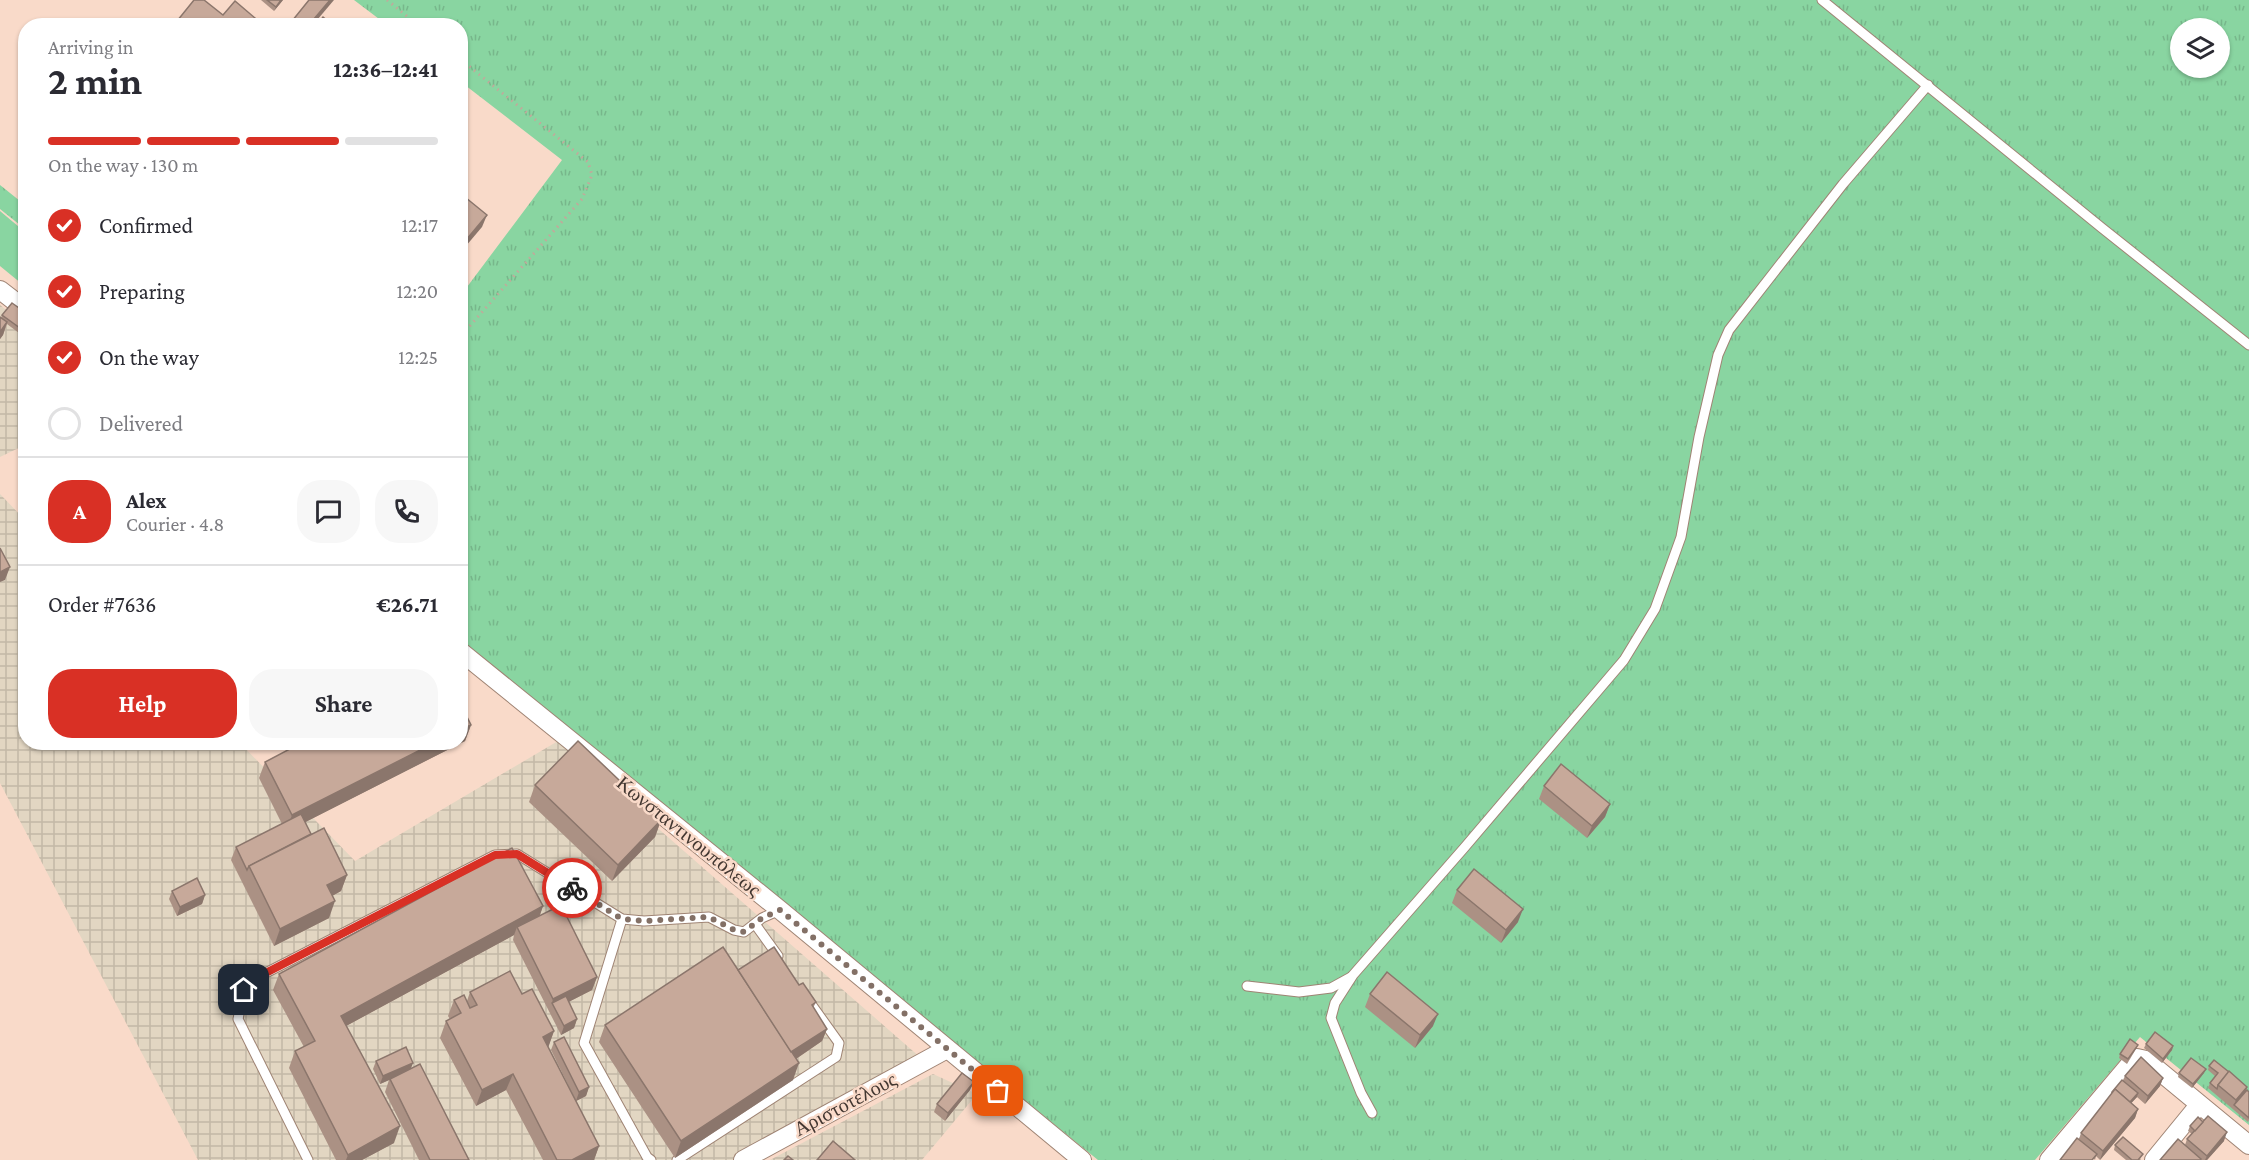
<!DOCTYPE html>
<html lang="en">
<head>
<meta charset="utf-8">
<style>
	body { margin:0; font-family:"Crimson Pro",serif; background:#f7f7f7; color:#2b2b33; height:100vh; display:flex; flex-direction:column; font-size:22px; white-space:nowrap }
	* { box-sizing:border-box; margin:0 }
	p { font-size:20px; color:#7c7c81 }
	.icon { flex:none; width:33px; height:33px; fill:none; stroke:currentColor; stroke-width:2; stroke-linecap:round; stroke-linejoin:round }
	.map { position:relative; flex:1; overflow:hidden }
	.details { position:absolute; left:18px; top:18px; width:450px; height:732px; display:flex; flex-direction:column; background:#fff; border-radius:24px; box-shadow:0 2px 4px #0004 }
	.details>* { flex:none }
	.fabs { position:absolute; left:2170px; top:18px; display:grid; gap:12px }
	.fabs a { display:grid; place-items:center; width:60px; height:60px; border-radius:50%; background:#fff; box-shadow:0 2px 4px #0004; font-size:30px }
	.pin { position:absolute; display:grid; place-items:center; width:51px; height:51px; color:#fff; margin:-26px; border-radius:12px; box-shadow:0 3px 9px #0006 }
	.courier { position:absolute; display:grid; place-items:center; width:60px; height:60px; margin:-30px; border:4px solid #d93025; border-radius:50%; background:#fff; color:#222; box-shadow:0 2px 8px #0007 }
	.head em { font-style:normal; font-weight:700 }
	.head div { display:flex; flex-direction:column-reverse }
	.head { display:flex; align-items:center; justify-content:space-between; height:102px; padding:0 30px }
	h1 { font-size:39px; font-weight:700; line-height:45px }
	.bar { display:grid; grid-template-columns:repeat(4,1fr); gap:9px 6px; align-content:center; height:72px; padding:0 30px }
	.bar i { height:8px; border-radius:4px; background:#e1e1e2 }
	.bar .active { background:#d93025 }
	.bar p { grid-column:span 4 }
	.line { display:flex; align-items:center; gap:15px; padding:0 30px; border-top:2px solid #e1e1e2 }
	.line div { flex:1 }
	.round { display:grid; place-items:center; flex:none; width:63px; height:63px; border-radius:24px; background:#f7f7f7 }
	ol { padding:0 30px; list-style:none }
	li { display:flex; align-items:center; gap:18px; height:66px }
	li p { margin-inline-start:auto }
	li .icon { padding:6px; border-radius:50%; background:#d93025; color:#fff; stroke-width:4 }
	li:last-child { color:#7c7c81 }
	li i { width:33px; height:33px; border:3px solid #e1e1e2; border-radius:50% }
	.primary-button { display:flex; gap:12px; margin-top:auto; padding:12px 30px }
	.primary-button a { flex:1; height:69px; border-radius:24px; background:#d93025; color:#fff; font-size:24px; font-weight:700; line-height:69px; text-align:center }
	.primary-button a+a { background:#f7f7f7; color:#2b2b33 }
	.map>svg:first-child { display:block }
	.industrial { fill:url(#industrial-grid) }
	.grass { fill:url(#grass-tufts); fill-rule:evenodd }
	.pitch { fill:#89d5a1 }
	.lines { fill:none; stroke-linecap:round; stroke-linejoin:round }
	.service-casing { stroke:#9f8474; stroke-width:11 }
	.minor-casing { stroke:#9f8474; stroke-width:20 }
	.path { stroke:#c2a99b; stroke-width:3; stroke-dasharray:1.5 4.5; stroke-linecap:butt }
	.service { stroke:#fff; stroke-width:9 }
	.minor { stroke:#fff; stroke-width:18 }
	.wall { fill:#ab9184 }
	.shaded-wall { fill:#8b766c }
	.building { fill:#c7a99a; stroke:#8b766c; stroke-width:1.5 }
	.done { stroke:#837066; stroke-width:6; stroke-dasharray:0 10.8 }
	.route { stroke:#d93025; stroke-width:8 }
	.labels { text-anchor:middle; stroke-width:5; stroke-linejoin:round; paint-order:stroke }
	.street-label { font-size:20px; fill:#433731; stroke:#f9dac9 }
</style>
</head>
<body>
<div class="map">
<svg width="2249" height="1160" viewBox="0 0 2249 1160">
	<defs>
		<pattern id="industrial-grid" width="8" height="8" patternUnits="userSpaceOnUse" patternTransform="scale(1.5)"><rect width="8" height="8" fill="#e2d6c2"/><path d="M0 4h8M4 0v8" fill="none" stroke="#c3b8a7"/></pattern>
		<pattern id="grass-tufts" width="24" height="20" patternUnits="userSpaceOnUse" patternTransform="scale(1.5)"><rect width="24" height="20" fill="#89d5a1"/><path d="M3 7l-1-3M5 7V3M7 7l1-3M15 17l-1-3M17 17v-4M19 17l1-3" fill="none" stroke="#77b78b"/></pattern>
	</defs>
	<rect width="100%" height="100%" fill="#f9dac9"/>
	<g class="industrial">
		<polygon points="0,305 26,326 25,445 0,457"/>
		<polygon points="0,494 25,520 26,742 240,743 355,861 558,741 929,1065 748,1160 198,1160 0,783"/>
		<polygon points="933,1074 977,1094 922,1160 770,1160"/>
	</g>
	<g class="grass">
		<path d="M354,0h1895v1125l-109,-88 -105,123h-937l-637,-516v-349l101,-135 -101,-78 -1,-56 -73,-1zM2181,28h39v40h-39z"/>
		<polygon points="0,185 25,205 25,229 0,209"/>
	</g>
	<polygon class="pitch" points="0,211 25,232 25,280 22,284 0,266"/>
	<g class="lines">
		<defs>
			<g id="service">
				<polyline points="1822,0 2102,228 2249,345"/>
				<polyline points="622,919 584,1043 647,1157 651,1160"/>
				<polyline points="755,924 778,956"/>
				<polyline points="1247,986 1299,992 1331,988 1351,977"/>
				<polyline points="1372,1113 1361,1093 1331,1018 1335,1003 1353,975 1464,848 1624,660 1655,609 1681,537 1699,437 1718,355 1729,330 1843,184 1928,85"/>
				<polyline points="308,1160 238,1019 244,990 252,980 495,855 517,854 622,919 644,921 709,917 734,930 744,932 762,918 780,910"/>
				<polyline points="677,1160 836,1057 839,1043 806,997"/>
			</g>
			<g id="minor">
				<polyline points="0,290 26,310"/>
				<polyline points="460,651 780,910 1082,1160"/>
				<polyline points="743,1160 947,1049"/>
				<polyline points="2049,1160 2130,1064 2137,1058 2146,1060 2249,1145"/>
				<polyline points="2154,1160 2199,1105"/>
			</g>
		</defs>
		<use href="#service" class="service-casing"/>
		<use href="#minor" class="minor-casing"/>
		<g class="path">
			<polyline points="387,0 419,26"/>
			<polyline points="460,59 588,162 592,175 582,199 460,337"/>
		</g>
		<use href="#service" class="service"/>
		<use href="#minor" class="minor"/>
	</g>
	<g class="wall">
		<polygon points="261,0 283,0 274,11"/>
		<polygon points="2,315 26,323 19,333 7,324 3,335 0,339 0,317 1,318"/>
		<polygon points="471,725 465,741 305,822 311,834 347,875 341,891 332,896 329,918 274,946 231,860 236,847 282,824 259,778 265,762"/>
		<polygon points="535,785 661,820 655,837 612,881 529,802"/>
		<polygon points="1544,786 1610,804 1605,817 1587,838 1539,799"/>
		<polygon points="1457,890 1518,922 1501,943 1452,903"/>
		<polygon points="172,891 205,895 202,904 177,916 169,899"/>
		<polygon points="543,906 540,915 597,977 592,990 568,1002 577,1019 574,1028 561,1035 513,940 514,935 346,1026 394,1143 362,1160 336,1160 289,1068 295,1051 304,1047 273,990 279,974"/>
		<polygon points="738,970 799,985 816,1002 813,1008 827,1029 822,1041 796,1059 793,1080 675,1158 599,1042 605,1025"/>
		<polygon points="470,992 522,994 554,1031 548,1047 599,1146 594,1160 543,1160 506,1090 476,1106 440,1038 446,1021 450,1019 448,1016 454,1000 467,1001"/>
		<polygon points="1370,994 1433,1026 1415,1048 1365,1007"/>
		<polygon points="554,1042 589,1087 586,1096 576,1101 551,1050"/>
		<polygon points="2146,1044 2173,1046 2172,1050 2162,1063 2144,1048"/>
		<polygon points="2136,1049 2127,1064 2119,1058 2120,1054"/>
		<polygon points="376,1061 411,1069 469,1160 419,1160 385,1092 389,1080 380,1084 373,1069"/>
		<polygon points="2209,1066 2247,1087 2246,1092 2249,1092 2249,1120 2248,1122 2208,1088 2210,1083 2215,1076 2208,1070"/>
		<polygon points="2179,1073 2204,1073 2192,1088 2178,1077"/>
		<polygon points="2125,1076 2163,1078 2160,1086 2145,1104 2137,1097 2131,1103 2138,1109 2135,1118 2100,1160 2096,1156 2095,1160 2079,1139 2081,1133 2111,1095 2112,1092 2123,1080"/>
		<polygon points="970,1090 945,1121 934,1112 937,1104"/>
		<polygon points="2190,1126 2224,1141 2207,1160 2160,1160 2185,1145 2187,1139 2192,1134 2188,1131"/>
		<polygon points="2115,1145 2141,1159 2140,1160 2126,1160 2114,1150"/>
	</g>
	<g class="shaded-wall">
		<polygon points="281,0 283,0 274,11 276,7"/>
		<polygon points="330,0 334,0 312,26 308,26"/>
		<polygon points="487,215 482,227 460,253 461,246"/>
		<polygon points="7,322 3,335 0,339 0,332"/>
		<polygon points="10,567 5,580 0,582 0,572"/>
		<polygon points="471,725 465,741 286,832 292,815 436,742 460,742 460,730"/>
		<polygon points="1610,804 1605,817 1587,838 1592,826"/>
		<polygon points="661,820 655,837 612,881 618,865"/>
		<polygon points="347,875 341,891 321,902 327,885"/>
		<polygon points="205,895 202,904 177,916 180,907"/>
		<polygon points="335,901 329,918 274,946 280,929"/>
		<polygon points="543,906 537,923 517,927 514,935 335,1032 341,1016"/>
		<polygon points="1523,909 1518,922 1501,943 1506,930"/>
		<polygon points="597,977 592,990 555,1009 552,1003 553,999"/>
		<polygon points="1438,1014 1433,1026 1415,1048 1420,1035"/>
		<polygon points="577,1019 574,1028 561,1035 564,1026"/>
		<polygon points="827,1029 822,1041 784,1067 788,1054"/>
		<polygon points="554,1031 548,1048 543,1037"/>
		<polygon points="2173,1046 2172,1050 2162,1063 2163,1059"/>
		<polygon points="413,1063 410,1071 380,1084 383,1076"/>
		<polygon points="799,1063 793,1080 675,1158 681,1141"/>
		<polygon points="2206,1069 2204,1073 2192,1088 2193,1084"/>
		<polygon points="513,1074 506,1090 476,1106 482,1090"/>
		<polygon points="2163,1078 2160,1086 2145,1104 2148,1096"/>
		<polygon points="974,1082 970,1090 945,1121 948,1113"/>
		<polygon points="589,1087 586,1096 576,1101 579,1092"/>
		<polygon points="2247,1087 2244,1096 2234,1105 2236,1100"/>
		<polygon points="2138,1093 2137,1097 2125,1110 2127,1105"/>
		<polygon points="2138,1109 2135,1118 2100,1160 2103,1151"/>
		<polygon points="400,1126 394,1143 362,1160 346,1160 348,1155"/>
		<polygon points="2227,1132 2224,1141 2207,1160 2205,1160 2207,1156"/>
		<polygon points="599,1146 594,1160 572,1160"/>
	</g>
	<g class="building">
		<polygon points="194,0 204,0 223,15 235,1 262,24 261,26 173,26"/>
		<polygon points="267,0 281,0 276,7"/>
		<polygon points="309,0 330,0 308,26 288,26"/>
		<polygon points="323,17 334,26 316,26"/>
		<polygon points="460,193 487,215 461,246 460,245"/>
		<polygon points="12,303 26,313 26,321 20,328 2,315"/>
		<polygon points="0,317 7,322 0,332"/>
		<polygon points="0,548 10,567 0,572"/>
		<polygon points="460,703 471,725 460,730"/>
		<polygon points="578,741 661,820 618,865 535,785"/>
		<polygon points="303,742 436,742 292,815 265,762"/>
		<polygon points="1561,764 1610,804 1592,826 1544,786"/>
		<polygon points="301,814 311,834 249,866 247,870 236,847"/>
		<polygon points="324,828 347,875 327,885 335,901 280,929 249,866"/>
		<polygon points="512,848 543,906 341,1016 400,1126 348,1155 295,1051 315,1041 279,974"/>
		<polygon points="1474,869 1523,909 1506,930 1457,890"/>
		<polygon points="197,878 205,895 180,907 172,891"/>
		<polygon points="561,905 597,977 553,999 517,927"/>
		<polygon points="723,947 799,1063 681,1141 605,1025"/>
		<polygon points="774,947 799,985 803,983 816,1002 812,1005 827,1029 791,1052 738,970"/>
		<polygon points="510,971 522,994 532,989 554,1031 543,1037 599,1146 572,1160 557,1160 513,1074 482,1090 446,1021 461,1013 454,1000 464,995 470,1008 477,1005 470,992"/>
		<polygon points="1387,972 1438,1014 1420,1035 1370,994"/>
		<polygon points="566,996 577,1019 564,1026 552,1003"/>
		<polygon points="2155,1032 2173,1046 2163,1059 2146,1044"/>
		<polygon points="564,1037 589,1087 579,1092 554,1042"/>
		<polygon points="2130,1039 2138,1045 2128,1059 2120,1054"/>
		<polygon points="406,1047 413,1063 383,1076 376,1061"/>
		<polygon points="2141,1057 2163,1078 2148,1096 2125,1076"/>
		<polygon points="2191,1058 2206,1069 2193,1084 2179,1073"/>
		<polygon points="2214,1060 2229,1072 2218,1085 2217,1089 2210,1083 2218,1073 2209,1066"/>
		<polygon points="420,1064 469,1160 430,1160 390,1079"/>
		<polygon points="2229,1071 2247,1087 2236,1100 2218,1085"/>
		<polygon points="962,1073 974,1082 948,1113 937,1104"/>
		<polygon points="2122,1080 2138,1093 2130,1102 2115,1089 2112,1093 2112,1092"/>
		<polygon points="2115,1089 2138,1109 2103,1151 2081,1133"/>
		<polygon points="2247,1090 2249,1092 2249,1118 2234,1105"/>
		<polygon points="2208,1116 2227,1132 2207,1156 2187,1139"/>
		<polygon points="2198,1117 2203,1122 2195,1131 2190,1126"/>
		<polygon points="2123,1137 2143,1154 2138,1160 2132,1160 2115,1145"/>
		<polygon points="2077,1138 2097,1154 2092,1160 2060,1160"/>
		<polygon points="2178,1139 2201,1159 2200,1160 2160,1160"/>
		<polygon points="833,1141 855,1160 817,1160"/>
		<polygon points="788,1156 793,1160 784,1160"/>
	</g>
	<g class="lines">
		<polyline class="done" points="572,888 622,919 644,921 709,917 734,930 744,932 762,918 780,910 998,1091"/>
		<polyline class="route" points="244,990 252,980 495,855 517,854 572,888"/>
	</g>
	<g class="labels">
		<g class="street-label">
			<text transform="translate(689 836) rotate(39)" y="7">Κωνσταντινουπόλεως</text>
			<text transform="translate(845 1104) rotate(-28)" y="7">Αριστοτέλους</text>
		</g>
	</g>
</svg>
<div class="fabs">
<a><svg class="icon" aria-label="layers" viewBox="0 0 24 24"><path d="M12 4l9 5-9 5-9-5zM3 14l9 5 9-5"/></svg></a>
</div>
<div class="pin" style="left:998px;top:1091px;background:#ea580c"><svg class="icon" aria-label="bag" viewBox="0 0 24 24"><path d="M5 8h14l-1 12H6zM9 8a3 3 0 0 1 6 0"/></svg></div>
<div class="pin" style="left:244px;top:990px;background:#1f2937"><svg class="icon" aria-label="home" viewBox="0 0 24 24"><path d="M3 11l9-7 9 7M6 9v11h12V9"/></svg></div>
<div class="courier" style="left:572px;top:888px"><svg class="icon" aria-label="bike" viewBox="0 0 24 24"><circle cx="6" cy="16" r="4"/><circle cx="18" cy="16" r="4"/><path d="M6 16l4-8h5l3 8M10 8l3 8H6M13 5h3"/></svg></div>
<section class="details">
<div class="head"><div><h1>2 min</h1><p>Arriving in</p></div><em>12:36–12:41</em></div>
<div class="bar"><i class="active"></i><i class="active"></i><i class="active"></i><i></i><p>On the way · 130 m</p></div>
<ol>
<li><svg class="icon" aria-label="check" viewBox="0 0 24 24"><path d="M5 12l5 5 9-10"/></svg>Confirmed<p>12:17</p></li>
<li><svg class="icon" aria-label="check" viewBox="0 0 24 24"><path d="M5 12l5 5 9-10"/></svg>Preparing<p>12:20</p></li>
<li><svg class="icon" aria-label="check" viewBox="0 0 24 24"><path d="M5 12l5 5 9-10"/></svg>On the way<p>12:25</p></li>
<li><i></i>Delivered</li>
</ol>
<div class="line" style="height:108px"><b class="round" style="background:#d93025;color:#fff">A</b><div><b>Alex</b><p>Courier · 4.8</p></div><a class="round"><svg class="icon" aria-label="chat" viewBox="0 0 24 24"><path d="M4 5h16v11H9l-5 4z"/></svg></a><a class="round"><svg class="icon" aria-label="phone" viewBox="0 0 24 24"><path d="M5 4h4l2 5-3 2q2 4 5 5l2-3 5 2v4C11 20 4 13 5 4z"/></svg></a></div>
<div class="line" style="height:78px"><div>Order #7636</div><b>€26.71</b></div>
<div class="primary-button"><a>Help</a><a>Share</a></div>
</section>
</div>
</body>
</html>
